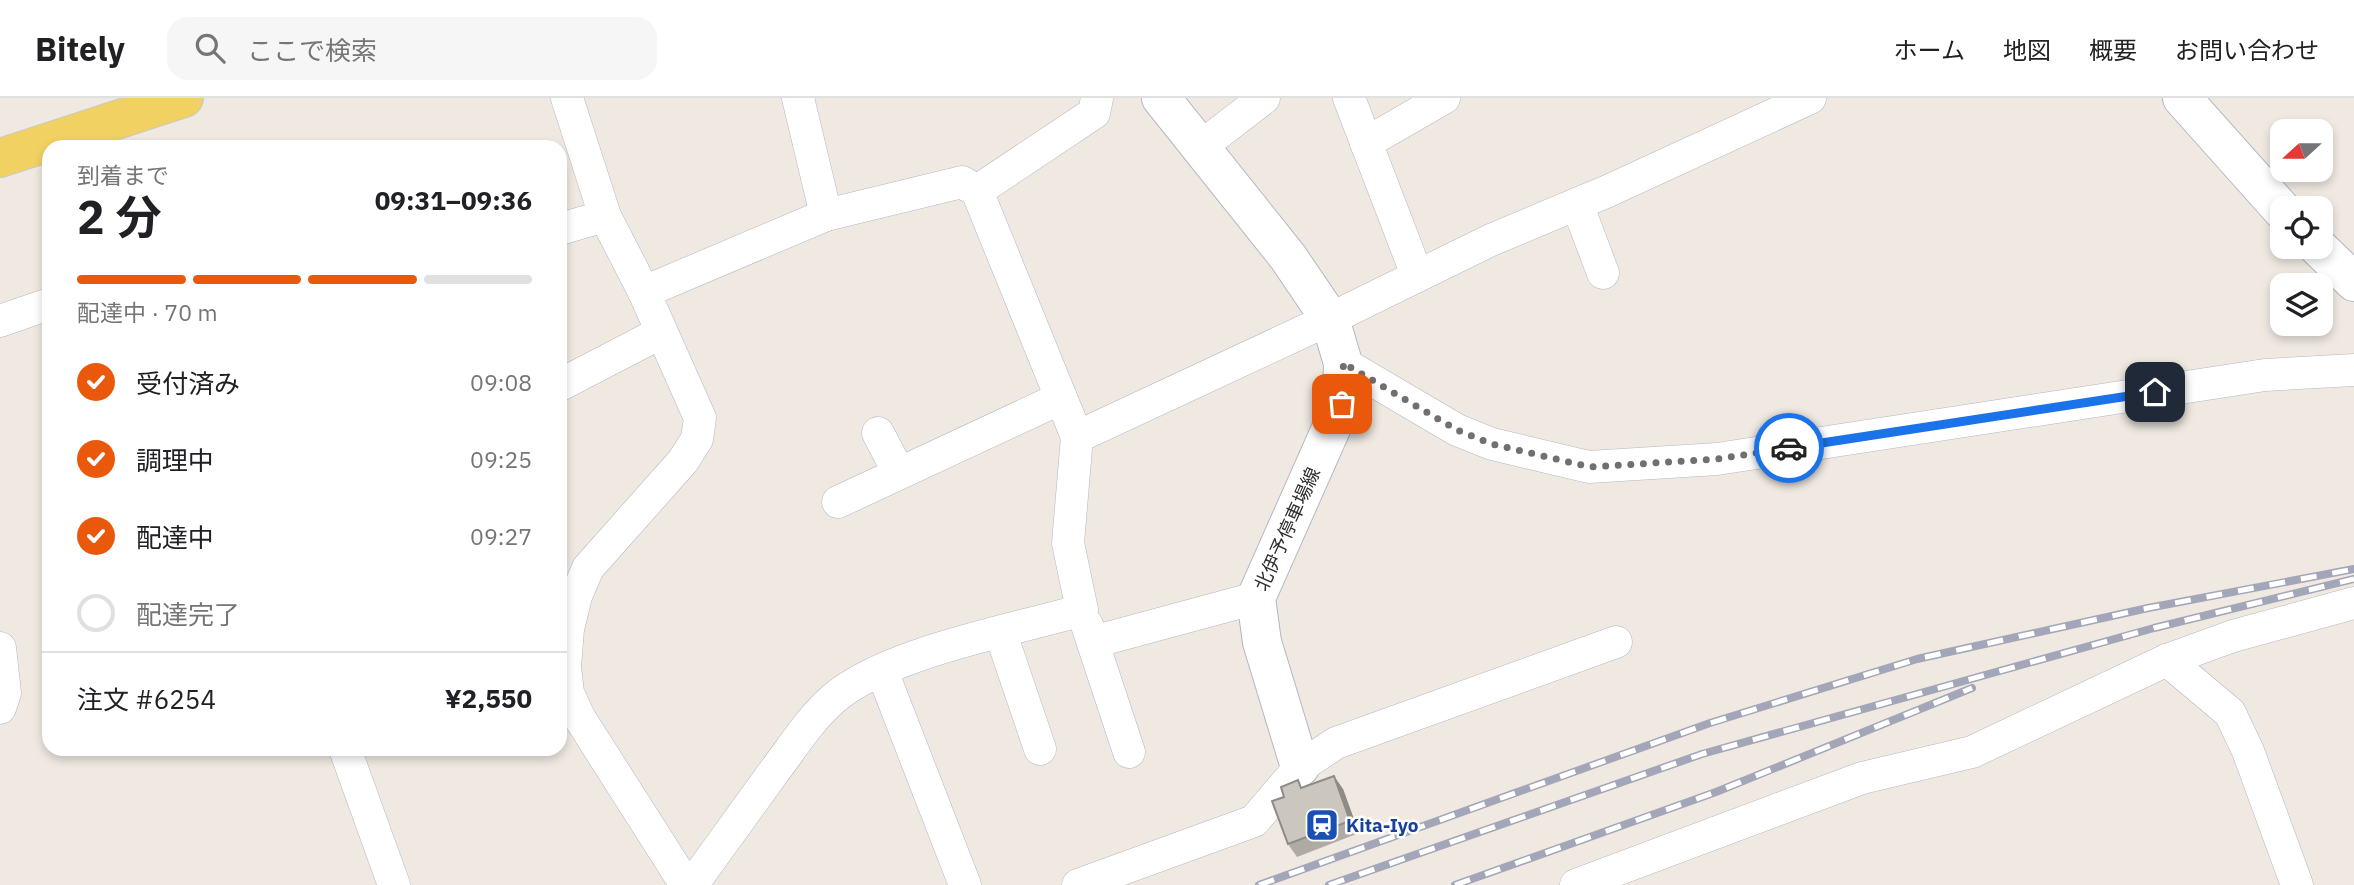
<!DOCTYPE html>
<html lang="ja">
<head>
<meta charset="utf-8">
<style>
	body { margin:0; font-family:"IBM Plex Sans","Noto Sans JP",sans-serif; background:#f6f6f6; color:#202124; height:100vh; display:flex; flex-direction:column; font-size:26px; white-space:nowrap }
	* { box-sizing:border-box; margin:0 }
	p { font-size:23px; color:#757577 }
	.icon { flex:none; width:38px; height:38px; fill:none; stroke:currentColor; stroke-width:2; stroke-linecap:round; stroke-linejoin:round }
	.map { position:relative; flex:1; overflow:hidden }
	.panel { position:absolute; left:42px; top:42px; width:525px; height:616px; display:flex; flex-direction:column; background:#fff; border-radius:21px; box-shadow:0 4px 10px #0003 }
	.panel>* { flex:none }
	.needle { width:46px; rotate:249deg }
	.controls { position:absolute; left:2270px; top:21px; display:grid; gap:14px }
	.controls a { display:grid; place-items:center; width:63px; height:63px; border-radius:14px; background:#fff; box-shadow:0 4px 10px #0003; font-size:35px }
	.pin { position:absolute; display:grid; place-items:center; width:60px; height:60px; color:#fff; margin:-30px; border-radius:14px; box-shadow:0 4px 10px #0006 }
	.courier { position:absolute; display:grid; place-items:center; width:70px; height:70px; margin:-35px; border:5px solid #1a73e8; border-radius:50%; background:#fff; color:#222; box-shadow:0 2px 9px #0007 }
	.summary em { font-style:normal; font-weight:700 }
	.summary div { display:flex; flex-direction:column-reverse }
	.summary { display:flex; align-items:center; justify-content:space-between; height:119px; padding:0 35px }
	h1 { font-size:46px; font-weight:700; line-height:52px }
	.bar { display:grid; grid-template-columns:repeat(4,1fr); gap:10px 7px; align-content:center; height:84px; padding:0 35px }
	.bar i { height:9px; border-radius:5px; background:#e0e0e0 }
	.bar .selected { background:#ea580c }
	.bar p { grid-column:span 4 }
	.line { display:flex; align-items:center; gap:18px; padding:0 35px; border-top:2px solid #e0e0e0 }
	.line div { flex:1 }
	ol { padding:0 35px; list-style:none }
	li { display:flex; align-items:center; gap:21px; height:77px }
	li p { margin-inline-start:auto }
	li .icon { padding:7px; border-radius:50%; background:#ea580c; color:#fff; stroke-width:4 }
	li:last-child { color:#757577 }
	li i { width:38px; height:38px; border:4px solid #e0e0e0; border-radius:50% }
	header { display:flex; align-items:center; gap:42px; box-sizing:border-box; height:98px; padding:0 35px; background:#fff; border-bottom:2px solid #e0e0e0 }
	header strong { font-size:33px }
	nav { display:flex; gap:38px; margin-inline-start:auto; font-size:24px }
	.search { width:490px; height:63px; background:#f6f6f6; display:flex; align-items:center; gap:18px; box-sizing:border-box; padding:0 24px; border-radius:21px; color:#757577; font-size:26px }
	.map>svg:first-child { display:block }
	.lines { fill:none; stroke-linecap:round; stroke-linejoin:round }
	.street-casing { stroke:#b4b7c1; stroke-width:33 }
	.secondary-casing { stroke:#b4b7c1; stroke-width:40 }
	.primary-casing { stroke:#c9c9c9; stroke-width:40 }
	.street { stroke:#fff; stroke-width:32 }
	.secondary { stroke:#fff; stroke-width:38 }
	.primary { stroke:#f2d163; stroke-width:38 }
	.rail-casing { stroke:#a3a6b8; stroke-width:8 }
	.rail { stroke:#fff; stroke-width:5; stroke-dasharray:16; stroke-linecap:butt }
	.wall { fill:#afaba4 }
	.shaded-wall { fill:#8e8b86 }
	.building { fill:#cbc7bf; stroke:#8e8b86; stroke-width:2 }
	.done { stroke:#726f6d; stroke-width:7; stroke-dasharray:0 12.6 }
	.route { stroke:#1a73e8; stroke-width:9 }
	.labels { text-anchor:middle; stroke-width:5; stroke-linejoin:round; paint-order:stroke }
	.street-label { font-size:19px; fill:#2e2e2e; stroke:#fff }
	.transit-label { font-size:19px; font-weight:bold; fill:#164399; stroke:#fff; text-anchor:start }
</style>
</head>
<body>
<header>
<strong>Bitely</strong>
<div class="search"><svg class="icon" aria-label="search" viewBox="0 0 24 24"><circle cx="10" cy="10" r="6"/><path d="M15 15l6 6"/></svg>ここで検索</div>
<nav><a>ホーム</a><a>地図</a><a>概要</a><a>お問い合わせ</a></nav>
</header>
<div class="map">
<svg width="2354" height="787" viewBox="0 0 2354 787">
	<rect width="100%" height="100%" fill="#efe9e1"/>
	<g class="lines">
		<defs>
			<g id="street">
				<polyline points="567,0 605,118 644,194 700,320 697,341 683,363 588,470 576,498 568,531 565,569 568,595 579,619 686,787"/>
				<polyline points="798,0 826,117"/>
				<polyline points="1349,0 1417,177"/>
				<polyline points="1366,45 1444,0"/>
				<polyline points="1199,50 1264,0"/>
				<polyline points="977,93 1094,15 1097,0"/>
				<polyline points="1577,106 1603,175"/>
				<polyline points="560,131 605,118"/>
				<polyline points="644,194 826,117 962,84 977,93 1077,339"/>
				<polyline points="0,223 49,206"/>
				<polyline points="1343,265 1457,332 1492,346 1589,369 1717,361 2265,277 2354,272"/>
				<polyline points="560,287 660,235"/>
				<polyline points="878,335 899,375"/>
				<polyline points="838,404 1061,300"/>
				<polyline points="1087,527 1129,654"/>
				<polyline points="1001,536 1040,651"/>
				<polyline points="1093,544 1256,500"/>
				<polyline points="0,550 5,595 0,610"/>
				<polyline points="2167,562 2230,615 2248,653 2297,787"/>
				<polyline points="882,573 965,787"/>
				<polyline points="345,651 394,787"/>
				<path d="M692,787c27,-37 54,-75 81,-112 19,-25 37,-54 60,-74 52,-46 181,-69 249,-89l-14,-67 9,-106 253,-118 161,-79 117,-49 202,-93"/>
				<polyline points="1078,787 1254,723 1300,669 1336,645 1616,544"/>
				<polyline points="1576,787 1862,680 1972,654 2167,562 2233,538 2354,505"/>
			</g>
			<g id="secondary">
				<polyline points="1161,0 1288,159 1330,221 1343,265 1342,306 1256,500 1262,544 1300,669"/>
				<polyline points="2182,0 2282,112"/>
				<polyline points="2318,149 2354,184"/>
			</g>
			<polyline id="primary" points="0,60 184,0"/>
		</defs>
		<use href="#street" class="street-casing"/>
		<use href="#secondary" class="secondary-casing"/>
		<use href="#primary" class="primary-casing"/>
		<use href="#street" class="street"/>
		<use href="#secondary" class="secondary"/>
		<use href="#primary" class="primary"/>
		<defs>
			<g id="rail">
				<polyline points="1259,787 1710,625 1917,561 2148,510 2354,471"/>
				<polyline points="1329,787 1702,656 2154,530 2354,481"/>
				<polyline points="1455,787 1716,694 1972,590"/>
			</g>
		</defs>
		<use href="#rail" class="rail-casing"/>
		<use href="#rail" class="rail"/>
	</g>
	<polygon class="wall" points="1303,689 1343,691 1359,735 1297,759 1288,746 1284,699"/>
	<polygon class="shaded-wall" points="1334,678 1343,691 1359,735 1350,723"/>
	<polygon class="building" points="1334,678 1350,723 1288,746 1272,703 1284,699 1281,689 1298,682 1301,690"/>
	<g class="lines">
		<polyline class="done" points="1342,306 1345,286 1343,265 1457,332 1492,346 1590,369 1717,361 1789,350"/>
		<polyline class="route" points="1789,350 2155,294"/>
	</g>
	<defs>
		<symbol id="station-square" viewBox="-11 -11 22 22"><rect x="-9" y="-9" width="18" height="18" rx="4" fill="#1a4fb4" stroke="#fff"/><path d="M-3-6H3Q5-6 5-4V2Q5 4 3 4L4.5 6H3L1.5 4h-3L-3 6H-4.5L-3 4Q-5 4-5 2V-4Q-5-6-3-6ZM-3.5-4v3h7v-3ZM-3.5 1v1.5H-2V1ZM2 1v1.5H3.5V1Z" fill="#fff"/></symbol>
	</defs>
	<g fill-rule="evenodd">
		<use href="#station-square" x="1303" y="708" width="38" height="38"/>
	</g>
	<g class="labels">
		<g class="street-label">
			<text transform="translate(1287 431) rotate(-66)" y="7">北伊予停車場線</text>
		</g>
		<g class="transit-label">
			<text x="1346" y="734">Kita-Iyo</text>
		</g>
	</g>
</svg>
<div class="controls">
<a><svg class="needle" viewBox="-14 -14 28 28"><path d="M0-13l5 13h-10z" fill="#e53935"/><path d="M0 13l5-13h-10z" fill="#757577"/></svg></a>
<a><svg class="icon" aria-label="locate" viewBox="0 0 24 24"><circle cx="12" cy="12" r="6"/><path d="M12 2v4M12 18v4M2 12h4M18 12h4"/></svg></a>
<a><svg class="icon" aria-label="layers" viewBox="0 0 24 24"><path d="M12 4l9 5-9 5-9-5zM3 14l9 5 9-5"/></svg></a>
</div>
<div class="pin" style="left:1342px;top:306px;background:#ea580c"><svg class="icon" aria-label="bag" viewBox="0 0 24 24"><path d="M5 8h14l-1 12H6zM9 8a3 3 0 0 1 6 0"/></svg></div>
<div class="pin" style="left:2155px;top:294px;background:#1f2937"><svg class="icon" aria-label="home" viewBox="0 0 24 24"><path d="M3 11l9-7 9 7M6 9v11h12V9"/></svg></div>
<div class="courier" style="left:1789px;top:350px"><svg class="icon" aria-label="car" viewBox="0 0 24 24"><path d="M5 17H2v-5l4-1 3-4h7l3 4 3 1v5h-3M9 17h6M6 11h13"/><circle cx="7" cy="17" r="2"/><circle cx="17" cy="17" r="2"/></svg></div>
<section class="panel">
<div class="summary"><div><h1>2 分</h1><p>到着まで</p></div><em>09:31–09:36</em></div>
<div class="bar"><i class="selected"></i><i class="selected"></i><i class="selected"></i><i></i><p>配達中 · 70 m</p></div>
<ol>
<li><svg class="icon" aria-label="check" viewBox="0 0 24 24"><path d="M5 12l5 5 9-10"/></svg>受付済み<p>09:08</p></li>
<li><svg class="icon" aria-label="check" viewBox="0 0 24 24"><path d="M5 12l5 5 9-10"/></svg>調理中<p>09:25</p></li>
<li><svg class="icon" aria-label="check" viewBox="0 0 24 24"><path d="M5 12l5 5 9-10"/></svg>配達中<p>09:27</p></li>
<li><i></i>配達完了</li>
</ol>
<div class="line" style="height:91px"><div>注文 #6254</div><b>¥2,550</b></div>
</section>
</div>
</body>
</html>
